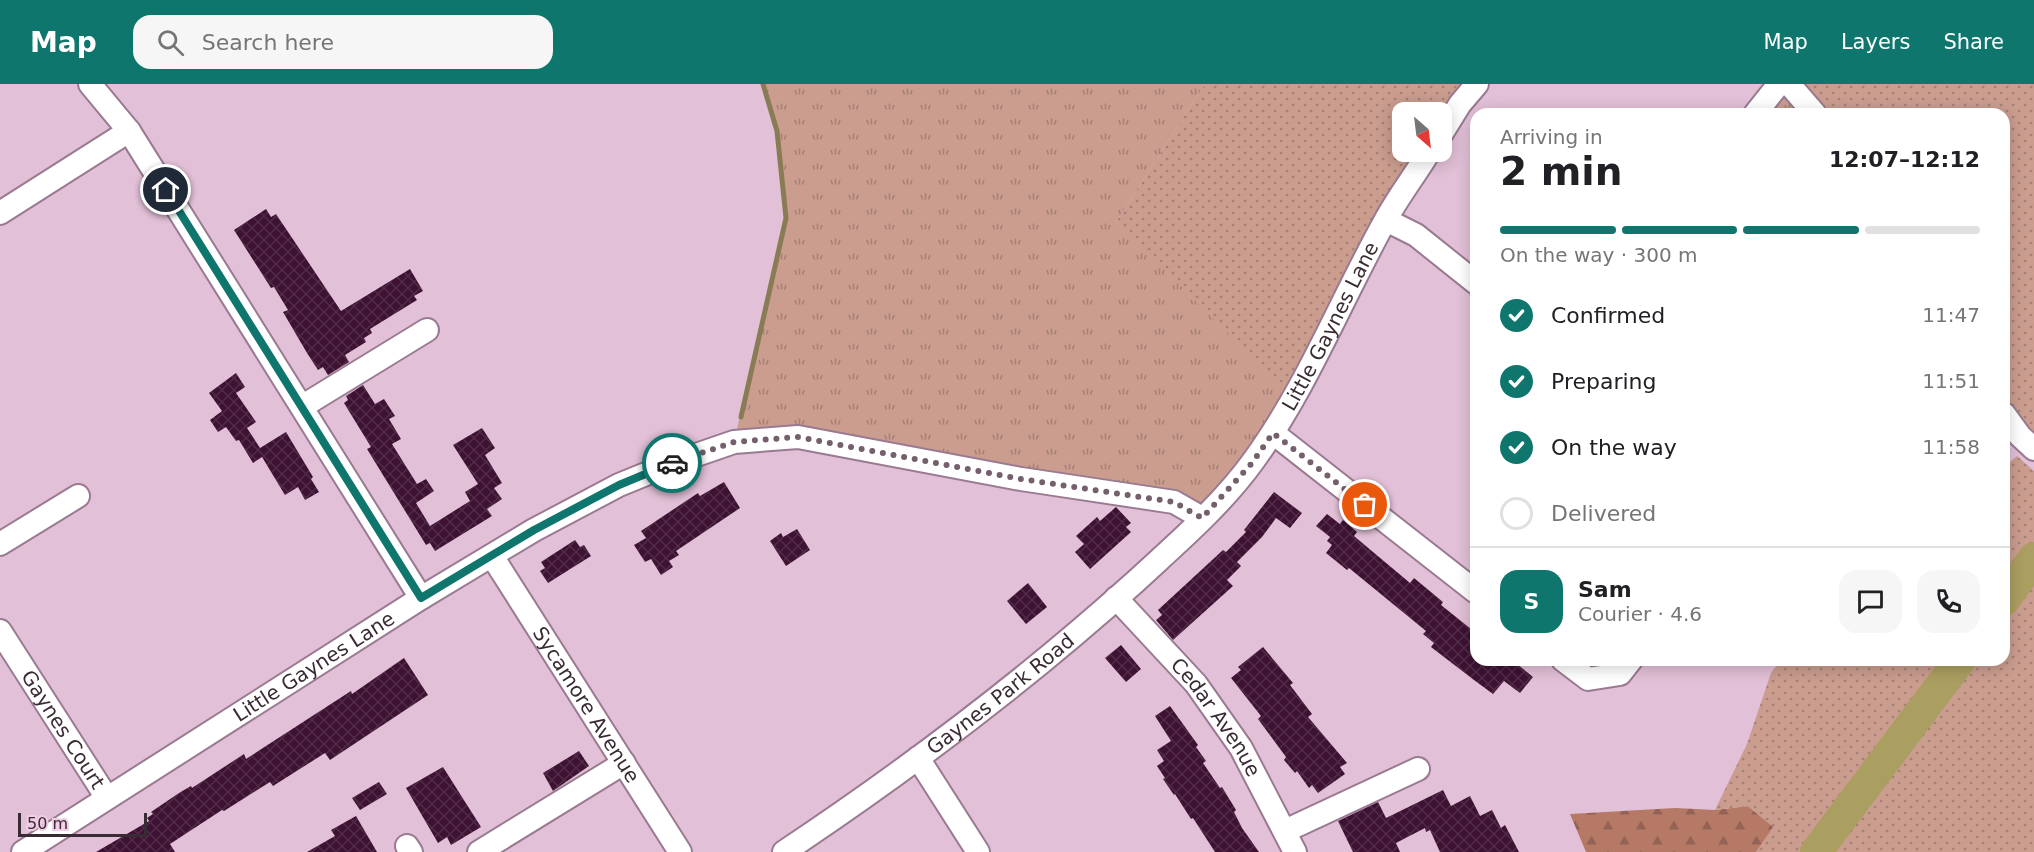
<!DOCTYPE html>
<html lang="en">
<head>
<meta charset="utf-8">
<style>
	body { margin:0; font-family:"DejaVu Sans",sans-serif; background:#f6f6f6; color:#202124; height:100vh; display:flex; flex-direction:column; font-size:22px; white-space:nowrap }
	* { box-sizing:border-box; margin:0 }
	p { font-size:20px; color:#757577 }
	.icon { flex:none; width:33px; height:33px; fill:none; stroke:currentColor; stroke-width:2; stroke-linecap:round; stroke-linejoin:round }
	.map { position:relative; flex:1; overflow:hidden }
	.side { position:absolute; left:1470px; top:24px; width:540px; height:558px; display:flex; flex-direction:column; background:#fff; border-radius:18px; box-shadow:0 3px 15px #0003 }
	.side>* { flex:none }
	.needle { width:39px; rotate:152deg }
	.buttons { position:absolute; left:1392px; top:18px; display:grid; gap:12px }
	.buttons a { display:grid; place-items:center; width:60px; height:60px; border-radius:12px; background:#fff; box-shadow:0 3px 15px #0003; font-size:30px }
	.scale { position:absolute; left:18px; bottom:15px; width:129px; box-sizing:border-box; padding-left:6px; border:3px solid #392b34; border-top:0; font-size:16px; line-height:21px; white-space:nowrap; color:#392b34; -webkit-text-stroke:4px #f0cde4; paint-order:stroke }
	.pin { position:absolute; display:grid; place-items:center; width:51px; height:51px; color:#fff; margin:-26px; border:3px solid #fff; border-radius:50%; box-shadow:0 2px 6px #0007 }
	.courier { position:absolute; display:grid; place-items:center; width:60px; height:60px; margin:-30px; border:4px solid #0f766e; border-radius:50%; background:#fff; color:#222; box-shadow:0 2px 8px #0007 }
	.headline em { font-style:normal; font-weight:800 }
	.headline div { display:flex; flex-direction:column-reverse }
	.headline { display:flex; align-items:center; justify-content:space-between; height:102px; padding:0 30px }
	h1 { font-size:39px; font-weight:800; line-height:45px }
	.bar { display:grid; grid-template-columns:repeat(4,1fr); gap:9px 6px; align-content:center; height:72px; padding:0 30px }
	.bar i { height:8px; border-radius:4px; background:#e0e0e0 }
	.bar .current { background:#0f766e }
	.bar p { grid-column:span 4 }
	.line { display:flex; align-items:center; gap:15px; padding:0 30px; border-top:2px solid #e0e0e0 }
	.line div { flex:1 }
	.round { display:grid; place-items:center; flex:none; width:63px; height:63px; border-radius:18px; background:#f6f6f6 }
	ol { padding:0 30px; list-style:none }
	li { display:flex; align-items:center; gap:18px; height:66px }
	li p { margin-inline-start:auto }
	li .icon { padding:6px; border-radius:50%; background:#0f766e; color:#fff; stroke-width:4 }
	li:last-child { color:#757577 }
	li i { width:33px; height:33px; border:3px solid #e0e0e0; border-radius:50% }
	header { display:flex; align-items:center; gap:36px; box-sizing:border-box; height:84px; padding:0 30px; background:#0f766e; color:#fff }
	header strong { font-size:28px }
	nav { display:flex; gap:33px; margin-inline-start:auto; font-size:21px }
	.search { width:420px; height:54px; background:#f6f6f6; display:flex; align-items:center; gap:15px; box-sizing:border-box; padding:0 21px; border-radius:18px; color:#757577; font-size:22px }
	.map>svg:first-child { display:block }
	.grass { fill:url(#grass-tufts) }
	.forest { fill:url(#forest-firs) }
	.park { fill:url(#park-dots) }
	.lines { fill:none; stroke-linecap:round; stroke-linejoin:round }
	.stream { stroke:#897c54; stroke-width:5 }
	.river { stroke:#ab9e61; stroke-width:32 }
	.building { fill:url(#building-cross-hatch) }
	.minor-casing { stroke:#9a7a91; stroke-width:26 }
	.minor { stroke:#fff; stroke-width:22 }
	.done { stroke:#745f6d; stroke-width:6; stroke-dasharray:0 10.8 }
	.route { stroke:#0f766e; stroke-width:8 }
	.labels { text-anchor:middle; stroke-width:6; stroke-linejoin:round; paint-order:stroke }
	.street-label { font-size:20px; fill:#392b34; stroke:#f0cde4 }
</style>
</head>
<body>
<header>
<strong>Map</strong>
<div class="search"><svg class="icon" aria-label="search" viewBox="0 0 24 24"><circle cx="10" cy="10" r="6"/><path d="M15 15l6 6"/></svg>Search here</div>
<nav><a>Map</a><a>Layers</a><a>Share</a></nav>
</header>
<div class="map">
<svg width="2034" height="768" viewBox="0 0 2034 768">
	<defs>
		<pattern id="grass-tufts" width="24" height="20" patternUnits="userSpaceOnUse" patternTransform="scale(1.5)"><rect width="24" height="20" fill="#ca9d8f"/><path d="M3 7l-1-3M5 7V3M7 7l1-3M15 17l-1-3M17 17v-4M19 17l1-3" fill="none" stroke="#a58076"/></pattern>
		<pattern id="forest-firs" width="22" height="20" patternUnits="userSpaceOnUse" patternTransform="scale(1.5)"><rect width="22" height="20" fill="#b67966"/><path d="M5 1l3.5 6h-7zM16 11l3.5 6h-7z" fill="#956355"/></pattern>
		<pattern id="park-dots" width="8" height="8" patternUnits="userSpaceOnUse" patternTransform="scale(1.5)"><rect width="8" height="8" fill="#ca9d8f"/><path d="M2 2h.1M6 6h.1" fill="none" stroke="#a58076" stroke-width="1.8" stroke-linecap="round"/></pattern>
		<pattern id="building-cross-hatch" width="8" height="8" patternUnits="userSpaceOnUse" patternTransform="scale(1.5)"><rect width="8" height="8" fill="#3d1233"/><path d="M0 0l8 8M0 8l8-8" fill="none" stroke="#512c48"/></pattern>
	</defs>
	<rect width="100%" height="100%" fill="#e2c0d7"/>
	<g class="grass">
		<polygon points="763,0 1205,0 1116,138 1295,310 1202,434 798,353 734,358 786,134 777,47"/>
		<polygon points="1779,0 1815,30 1755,30"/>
	</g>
	<polygon class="forest" points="1748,722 1774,743 1756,768 1586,768 1570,730 1675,724 1715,726"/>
	<g class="park">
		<polygon points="1205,0 1465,0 1442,28 1402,28 1402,68 1429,68 1295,310 1263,284 1116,138"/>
		<polygon points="1789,0 2034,0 2034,365 2004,330 2004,30 1815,30"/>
		<polygon points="2017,372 2034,387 2034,768 1756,768 1773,743 1748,722 1715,726 1747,660 1771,589 1781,576 2004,576 2004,383"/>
	</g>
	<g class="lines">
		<polyline class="stream" points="741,333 786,134 777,47 763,0"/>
		<g class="river">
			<polyline points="2004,516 2034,474"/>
			<polyline points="1816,768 1960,576"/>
		</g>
	</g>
	<g class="building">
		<polygon points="266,125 271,133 276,130 341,227 410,185 423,207 414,212 417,216 370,245 372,249 364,254 366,258 345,271 349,278 328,291 323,283 318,286 307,269 283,228 288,226 274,203 271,204 234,146"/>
		<polygon points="236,289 245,303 236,309 256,338 247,344 260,364 286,348 313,393 311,395 319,408 305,416 298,403 285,411 262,373 253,379 239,356 236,357 226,343 218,348 210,336 222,327 209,309"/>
		<polygon points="363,301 375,320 384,315 395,332 389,335 401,355 392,360 417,400 426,395 434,407 416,419 430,442 470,417 465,408 478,400 453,361 482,344 495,364 485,371 502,399 494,404 502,415 487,425 492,432 435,467 430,459 426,461 367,365 371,363 344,319 348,316 346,312"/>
		<polygon points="724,398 740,424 676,467 679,471 669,477 673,483 661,491 651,475 645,478 634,461 646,454 641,447 698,409 700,412"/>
		<polygon points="1274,408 1302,429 1290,444 1276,434 1262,453 1237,478 1241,482 1227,496 1233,502 1173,556 1156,536 1162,531 1158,526 1223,466 1226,468 1246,448 1244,446"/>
		<polygon points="1116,423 1131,439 1126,443 1131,448 1090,485 1075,468 1084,460 1076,452 1097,433 1100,437"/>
		<polygon points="1327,430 1340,440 1343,436 1357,448 1354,452 1373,468 1410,499 1414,494 1443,518 1441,521 1476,549 1476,576 1512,576 1533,593 1520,609 1504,597 1493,610 1474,596 1431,563 1434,559 1423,550 1426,547 1349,484 1347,486 1326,469 1332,461 1327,457 1330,453 1316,442"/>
		<polygon points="797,445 810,466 786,482 770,457 781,449 783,453"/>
		<polygon points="575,456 580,463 584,461 591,472 548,499 540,487 545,484 541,478"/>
		<polygon points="1028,499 1047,523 1026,540 1007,517"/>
		<polygon points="1121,561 1141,585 1126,598 1105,574"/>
		<polygon points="1263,563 1293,599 1290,601 1312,630 1308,633 1347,679 1340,683 1345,690 1318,709 1312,701 1309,704 1297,687 1295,689 1284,676 1286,673 1258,635 1261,632 1231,594 1241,586 1238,583"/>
		<polygon points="404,574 428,611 330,676 325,669 273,702 270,698 224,727 222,726 170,760 175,768 96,768 149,737 147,734 153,730 151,728 179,709 191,702 192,704 244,670 246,675 351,607 352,610"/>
		<polygon points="1170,622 1198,661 1196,663 1206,677 1203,679 1220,704 1222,703 1236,726 1234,728 1242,744 1259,768 1215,768 1193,734 1191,735 1175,710 1174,711 1163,695 1165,694 1157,682 1164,677 1157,666 1171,657 1155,632"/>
		<polygon points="579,667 589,682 553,707 543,689"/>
		<polygon points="443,683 481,743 451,761 447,753 438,759 406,704"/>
		<polygon points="379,698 387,710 360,726 352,714"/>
		<polygon points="1443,706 1451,722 1470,712 1480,732 1492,726 1501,744 1505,741 1519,768 1440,768 1430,746 1426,748 1425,744 1396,759 1400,768 1353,768 1338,737 1378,718 1386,734"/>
		<polygon points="356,732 377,768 307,768 335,752 331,746"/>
	</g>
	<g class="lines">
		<defs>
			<g id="minor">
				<polyline points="90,0 129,47 421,514"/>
				<polyline points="1789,0 1815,30"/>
				<polyline points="1755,30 1779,0"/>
				<polyline points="1442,49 1460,20 1477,0"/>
				<polyline points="0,129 129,47"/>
				<polyline points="1386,136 1416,151 1476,199"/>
				<polyline points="303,322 427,246"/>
				<polyline points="2004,330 2020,352 2034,365"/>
				<polyline points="1273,349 1476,508"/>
				<polyline points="0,460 78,412"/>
				<path id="s1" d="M492,472l188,296"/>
				<path id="s2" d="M1116,514l80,86 45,64 54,104"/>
				<path id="s3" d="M0,547l107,167"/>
				<polyline points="1563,576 1588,595 1620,590 1631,576"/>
				<polyline points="918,674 978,768"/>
				<polyline points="1285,747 1418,685"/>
				<polyline points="407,762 411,768"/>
				<path id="s4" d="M23,768l398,-254 113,-68 85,-45 54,-22 61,-21 64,-5 223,42 153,23 28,16"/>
				<polyline points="479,768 624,679"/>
				<path id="s5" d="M784,768c123,-82 241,-171 351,-270 41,-38 86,-76 119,-122 53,-73 87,-160 131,-239 13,-24 30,-46 44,-69"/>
			</g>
		</defs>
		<use href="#minor" class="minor-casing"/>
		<use href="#minor" class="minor"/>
	</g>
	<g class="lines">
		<polyline class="done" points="672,379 734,358 798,353 1021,395 1174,418 1202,434 1252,379 1273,349 1365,421"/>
		<polyline class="route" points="166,106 421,514 534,446 619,401 672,379"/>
	</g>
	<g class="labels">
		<g class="street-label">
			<text dy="7" stroke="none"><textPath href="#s5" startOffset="768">Little Gaynes Lane</textPath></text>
			<text dy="7" stroke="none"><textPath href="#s4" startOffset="345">Little Gaynes Lane</textPath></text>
			<text dy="7" stroke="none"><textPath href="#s5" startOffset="268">Gaynes Park Road</textPath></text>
			<text dy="7" stroke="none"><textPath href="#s1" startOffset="176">Sycamore Avenue</textPath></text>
			<text dy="7" stroke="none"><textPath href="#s2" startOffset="156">Cedar Avenue</textPath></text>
			<text dy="7" stroke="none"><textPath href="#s3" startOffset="117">Gaynes Court</textPath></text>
		</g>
	</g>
</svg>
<div class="buttons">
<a><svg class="needle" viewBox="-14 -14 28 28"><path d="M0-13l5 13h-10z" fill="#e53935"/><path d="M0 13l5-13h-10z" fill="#757577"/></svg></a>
</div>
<div class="scale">50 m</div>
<div class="pin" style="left:1365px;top:421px;background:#ea580c"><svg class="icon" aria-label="bag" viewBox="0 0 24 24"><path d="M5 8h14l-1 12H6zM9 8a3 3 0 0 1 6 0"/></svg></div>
<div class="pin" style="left:166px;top:106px;background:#1f2937"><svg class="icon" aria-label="home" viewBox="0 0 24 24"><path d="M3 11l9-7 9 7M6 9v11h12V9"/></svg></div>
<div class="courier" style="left:672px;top:379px"><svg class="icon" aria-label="car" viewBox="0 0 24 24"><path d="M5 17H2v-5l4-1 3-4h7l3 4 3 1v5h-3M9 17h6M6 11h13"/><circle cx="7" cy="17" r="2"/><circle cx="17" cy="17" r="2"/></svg></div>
<section class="side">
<div class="headline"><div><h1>2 min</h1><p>Arriving in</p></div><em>12:07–12:12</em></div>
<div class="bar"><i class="current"></i><i class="current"></i><i class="current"></i><i></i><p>On the way · 300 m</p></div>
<ol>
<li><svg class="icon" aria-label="check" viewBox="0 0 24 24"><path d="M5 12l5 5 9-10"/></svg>Confirmed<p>11:47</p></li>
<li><svg class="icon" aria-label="check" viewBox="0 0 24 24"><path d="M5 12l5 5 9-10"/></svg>Preparing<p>11:51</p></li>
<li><svg class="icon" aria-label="check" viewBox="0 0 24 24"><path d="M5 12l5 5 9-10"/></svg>On the way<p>11:58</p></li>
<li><i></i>Delivered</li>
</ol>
<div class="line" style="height:108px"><b class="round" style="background:#0f766e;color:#fff">S</b><div><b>Sam</b><p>Courier · 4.6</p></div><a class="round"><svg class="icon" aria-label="chat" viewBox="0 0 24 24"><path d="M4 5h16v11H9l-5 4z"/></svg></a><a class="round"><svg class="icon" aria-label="phone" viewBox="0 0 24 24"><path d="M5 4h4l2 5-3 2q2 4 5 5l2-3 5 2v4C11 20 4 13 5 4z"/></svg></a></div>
</section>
</div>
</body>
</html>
